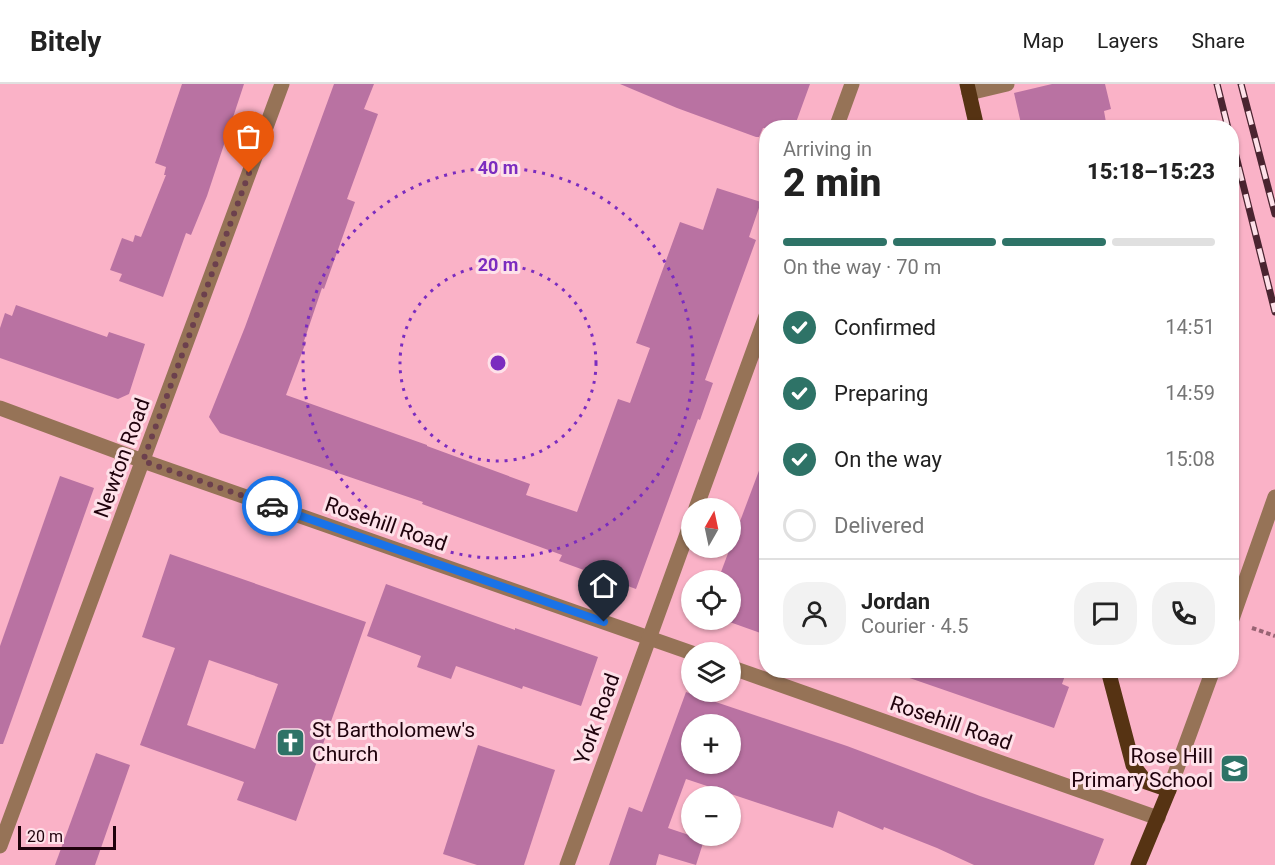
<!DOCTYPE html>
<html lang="en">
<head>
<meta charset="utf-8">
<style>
	body { margin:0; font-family:Roboto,sans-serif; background:#f2f2f2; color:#222; height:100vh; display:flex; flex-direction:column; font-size:22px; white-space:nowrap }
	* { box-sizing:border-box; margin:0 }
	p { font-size:20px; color:#767676 }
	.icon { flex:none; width:33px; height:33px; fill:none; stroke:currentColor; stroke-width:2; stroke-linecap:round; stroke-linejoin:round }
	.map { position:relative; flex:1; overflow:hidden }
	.panel { position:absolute; left:759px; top:36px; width:480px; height:558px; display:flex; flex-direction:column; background:#fff; border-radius:24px; box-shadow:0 2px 4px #0004 }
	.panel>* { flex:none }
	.needle { width:39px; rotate:9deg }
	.fabs { position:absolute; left:681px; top:414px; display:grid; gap:12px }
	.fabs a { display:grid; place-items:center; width:60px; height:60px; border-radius:50%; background:#fff; box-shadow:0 2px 4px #0004; font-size:30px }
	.scale { position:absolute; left:18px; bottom:15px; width:98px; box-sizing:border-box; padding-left:6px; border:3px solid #1f020c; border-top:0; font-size:16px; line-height:21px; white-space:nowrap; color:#1f020c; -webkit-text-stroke:4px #fee1e9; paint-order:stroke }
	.pin { position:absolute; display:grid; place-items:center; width:51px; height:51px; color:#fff; margin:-62px -26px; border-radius:50% 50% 50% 0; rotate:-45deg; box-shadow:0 0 6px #0007 }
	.pin .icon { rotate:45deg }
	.courier { position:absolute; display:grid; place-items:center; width:60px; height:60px; margin:-30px; border:4px solid #1a73e8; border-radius:50%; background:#fff; color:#222; box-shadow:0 2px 8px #0007 }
	.headline em { font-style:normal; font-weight:800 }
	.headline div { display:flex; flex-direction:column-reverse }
	.headline { display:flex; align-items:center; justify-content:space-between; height:102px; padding:0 24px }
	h1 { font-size:39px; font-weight:800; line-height:45px }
	.bar { display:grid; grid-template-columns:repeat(4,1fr); gap:9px 6px; align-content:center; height:72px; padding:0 24px }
	.bar i { height:8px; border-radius:4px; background:#e0e0e0 }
	.bar .on { background:#2e7367 }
	.bar p { grid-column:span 4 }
	.line { display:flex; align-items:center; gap:15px; padding:0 24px; border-top:2px solid #e0e0e0 }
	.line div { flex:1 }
	.round { display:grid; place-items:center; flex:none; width:63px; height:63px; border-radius:24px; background:#f2f2f2 }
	ol { padding:0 24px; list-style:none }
	li { display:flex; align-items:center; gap:18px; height:66px }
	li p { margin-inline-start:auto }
	li .icon { padding:6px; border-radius:50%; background:#2e7367; color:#fff; stroke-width:4 }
	li:last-child { color:#767676 }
	li i { width:33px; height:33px; border:3px solid #e0e0e0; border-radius:50% }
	header { display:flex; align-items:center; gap:36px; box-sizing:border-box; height:84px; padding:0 30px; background:#fff; border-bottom:2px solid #e0e0e0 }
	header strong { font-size:28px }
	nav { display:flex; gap:33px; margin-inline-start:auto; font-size:21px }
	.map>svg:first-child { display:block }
	.building { fill:#b972a2; fill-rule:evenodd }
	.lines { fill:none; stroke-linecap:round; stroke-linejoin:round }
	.path { stroke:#986373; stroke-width:4; stroke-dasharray:4.5 3; stroke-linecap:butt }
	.minor { stroke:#967357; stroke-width:15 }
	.major { stroke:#563313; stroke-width:15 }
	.rail-casing { stroke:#4a2430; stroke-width:7 }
	.rail { stroke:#fee1e9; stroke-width:4.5; stroke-dasharray:14; stroke-linecap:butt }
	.done { stroke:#6c404d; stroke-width:6; stroke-dasharray:0 10.8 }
	.route { stroke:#1a73e8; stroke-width:8 }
	.ring { fill:none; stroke:#7b2cbf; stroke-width:3; stroke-dasharray:3 6 }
	.labels { text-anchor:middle; stroke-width:6; stroke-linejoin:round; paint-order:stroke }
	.street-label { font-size:21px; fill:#1f020c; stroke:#fee1e9 }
	.poi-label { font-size:21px; fill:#1f020c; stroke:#fee1e9; text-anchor:start }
	.centre { fill:#7b2cbf; stroke:#fee1e9; stroke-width:3 }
	.ring-label { font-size:18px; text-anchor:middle; font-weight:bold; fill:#7b2cbf; stroke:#fee1e9; stroke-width:6; stroke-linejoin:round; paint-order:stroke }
</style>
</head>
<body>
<header>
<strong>Bitely</strong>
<nav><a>Map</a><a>Layers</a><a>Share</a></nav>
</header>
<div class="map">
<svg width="1275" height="781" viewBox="0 0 1275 781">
	<rect width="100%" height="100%" fill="#fab2c7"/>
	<g class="building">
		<polygon points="182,0 244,0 207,112 191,151 186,149 163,213 119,197 122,190 110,186 122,154 133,158 135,151 141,153 166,91 164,91 166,83 155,79"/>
		<polygon points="334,0 374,0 364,25 378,30 347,115 355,118 324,205 322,204 304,257 306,258 286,311 427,361 427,362 530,400 526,411 577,428 618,315 630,319 650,264 636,259 680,138 703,146 717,104 761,118 749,153 756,156 705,296 713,299 700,336 698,335 636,505 559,477 562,471 422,420 423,418 220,349 209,333 245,243"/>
		<polygon points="620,0 810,0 794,44 763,44 759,53 756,53 677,24"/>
		<polygon points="1052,0 1105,0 1111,25 1104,27 1107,44 1022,44 1014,9"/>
		<polygon points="16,221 107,253 109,248 145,260 129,310 118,315 0,274 0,244 5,229 12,232"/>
		<polygon points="763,376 766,376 766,551 724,536 730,536 730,496 718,496"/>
		<polygon points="60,392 94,404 3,660 0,660 0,562"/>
		<path d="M170,470l196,68 -70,199 -59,-21 7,-18 -104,-37 35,-97 -33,-11zM209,576l69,24 -23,65 -68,-24z"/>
		<polygon points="386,500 515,546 515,544 598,573 581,622 523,602 522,605 456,582 451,595 417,583 421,572 367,552"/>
		<polygon points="899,586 1067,586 1062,600 1069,603 1054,644 898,590"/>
		<path d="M686,608l161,54 133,50 124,43 -10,26h-120l-37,-17 -53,-21 -1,3 -45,-19 -5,17 -147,-49 -18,49 36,12 -8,25 -37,-11 -3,11h-47l20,-58 13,5zM692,640h38v40h-38z"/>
		<polygon points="478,661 555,686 524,781 477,781 443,770"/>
		<polygon points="96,669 130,681 95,781 55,781"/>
	</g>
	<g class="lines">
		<polyline class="path" points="1252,544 1275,552"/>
		<g class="minor">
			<polyline points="969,9 1007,0"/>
			<polyline points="836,44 852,0"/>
			<polyline points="0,324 143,377 692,569"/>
			<polyline points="696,424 766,232"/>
			<polyline points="1232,535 1275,413"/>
			<polyline points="730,583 1158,734"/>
			<polyline points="1169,706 1213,586"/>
			<polyline points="0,762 282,0"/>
			<polyline points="567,781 692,436"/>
		</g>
		<g class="major">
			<polyline points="967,0 977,44"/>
			<polyline points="1108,586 1133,681 1146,698 1169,706 1138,781"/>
		</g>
		<defs>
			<g id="rail">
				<polyline points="1217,0 1228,44"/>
				<polyline points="1241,0 1275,130"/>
				<polyline points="1232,56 1275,228"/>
			</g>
		</defs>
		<use href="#rail" class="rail-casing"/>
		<use href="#rail" class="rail"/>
	</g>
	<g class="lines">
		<polyline class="done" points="249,89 143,377 272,422"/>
		<polyline class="route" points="272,422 604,538"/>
	</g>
	<g class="ring">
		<circle cx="498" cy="279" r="98"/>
		<circle cx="498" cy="279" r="195"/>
	</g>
	<defs>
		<symbol id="church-square" viewBox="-11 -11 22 22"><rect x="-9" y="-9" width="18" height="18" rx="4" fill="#2e7367" stroke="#fee1e9"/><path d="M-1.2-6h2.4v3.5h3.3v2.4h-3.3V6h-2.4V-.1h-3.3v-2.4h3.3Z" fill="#fff"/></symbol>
		<symbol id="school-square" viewBox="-11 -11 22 22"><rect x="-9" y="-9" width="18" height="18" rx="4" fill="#2e7367" stroke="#fee1e9"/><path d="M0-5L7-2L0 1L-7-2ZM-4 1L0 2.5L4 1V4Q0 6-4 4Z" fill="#fff"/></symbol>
	</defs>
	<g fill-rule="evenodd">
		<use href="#church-square" x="274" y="642" width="33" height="33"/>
		<use href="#school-square" x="1218" y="668" width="33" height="33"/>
	</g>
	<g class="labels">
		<g class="street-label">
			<text transform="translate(122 374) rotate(-70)" y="7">Newton Road</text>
			<text transform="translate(386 440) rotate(19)" y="7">Rosehill Road</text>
			<text transform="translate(597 635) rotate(-70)" y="7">York Road</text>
			<text transform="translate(951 639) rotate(19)" y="7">Rosehill Road</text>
		</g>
		<g class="poi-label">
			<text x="312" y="653">St Bartholomew's<tspan x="312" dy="24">Church</tspan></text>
			<text x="1213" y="679" text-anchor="end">Rose Hill<tspan x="1213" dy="24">Primary School</tspan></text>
		</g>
	</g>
	<circle cx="498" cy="279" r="9" class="centre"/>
	<g class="ring-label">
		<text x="498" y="90">40 m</text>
		<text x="498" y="187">20 m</text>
	</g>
</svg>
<div class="fabs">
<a><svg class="needle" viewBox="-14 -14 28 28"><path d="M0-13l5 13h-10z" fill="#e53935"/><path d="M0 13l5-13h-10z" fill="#767676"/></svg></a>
<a><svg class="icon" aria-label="locate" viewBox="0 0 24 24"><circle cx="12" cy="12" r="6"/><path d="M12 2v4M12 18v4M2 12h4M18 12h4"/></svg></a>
<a><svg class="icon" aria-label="layers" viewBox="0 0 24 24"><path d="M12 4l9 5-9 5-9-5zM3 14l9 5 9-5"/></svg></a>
<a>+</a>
<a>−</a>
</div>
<div class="scale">20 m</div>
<div class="pin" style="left:249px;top:89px;background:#ea580c"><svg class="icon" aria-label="bag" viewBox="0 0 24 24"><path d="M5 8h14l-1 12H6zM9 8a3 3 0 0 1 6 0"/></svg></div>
<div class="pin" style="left:604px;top:538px;background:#1f2937"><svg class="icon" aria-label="home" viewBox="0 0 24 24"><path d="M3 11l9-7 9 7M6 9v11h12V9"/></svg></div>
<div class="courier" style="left:272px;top:422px"><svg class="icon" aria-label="car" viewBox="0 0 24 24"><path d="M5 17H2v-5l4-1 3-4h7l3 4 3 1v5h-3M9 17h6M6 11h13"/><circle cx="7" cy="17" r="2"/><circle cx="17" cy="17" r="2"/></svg></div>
<section class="panel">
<div class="headline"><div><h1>2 min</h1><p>Arriving in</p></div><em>15:18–15:23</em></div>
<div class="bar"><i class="on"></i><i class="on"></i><i class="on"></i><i></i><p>On the way · 70 m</p></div>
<ol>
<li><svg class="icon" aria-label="check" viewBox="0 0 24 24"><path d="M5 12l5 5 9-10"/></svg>Confirmed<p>14:51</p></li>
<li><svg class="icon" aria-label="check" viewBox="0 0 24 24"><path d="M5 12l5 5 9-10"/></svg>Preparing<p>14:59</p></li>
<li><svg class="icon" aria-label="check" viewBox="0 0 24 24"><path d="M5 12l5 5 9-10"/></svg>On the way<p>15:08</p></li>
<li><i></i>Delivered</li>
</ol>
<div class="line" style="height:108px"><a class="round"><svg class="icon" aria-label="person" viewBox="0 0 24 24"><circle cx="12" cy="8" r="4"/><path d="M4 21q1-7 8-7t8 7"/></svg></a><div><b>Jordan</b><p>Courier · 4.5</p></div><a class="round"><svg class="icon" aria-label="chat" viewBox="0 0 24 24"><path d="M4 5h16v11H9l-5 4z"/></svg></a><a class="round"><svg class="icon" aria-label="phone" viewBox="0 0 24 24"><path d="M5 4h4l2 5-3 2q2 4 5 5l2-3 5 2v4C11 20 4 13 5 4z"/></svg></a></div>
</section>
</div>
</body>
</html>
